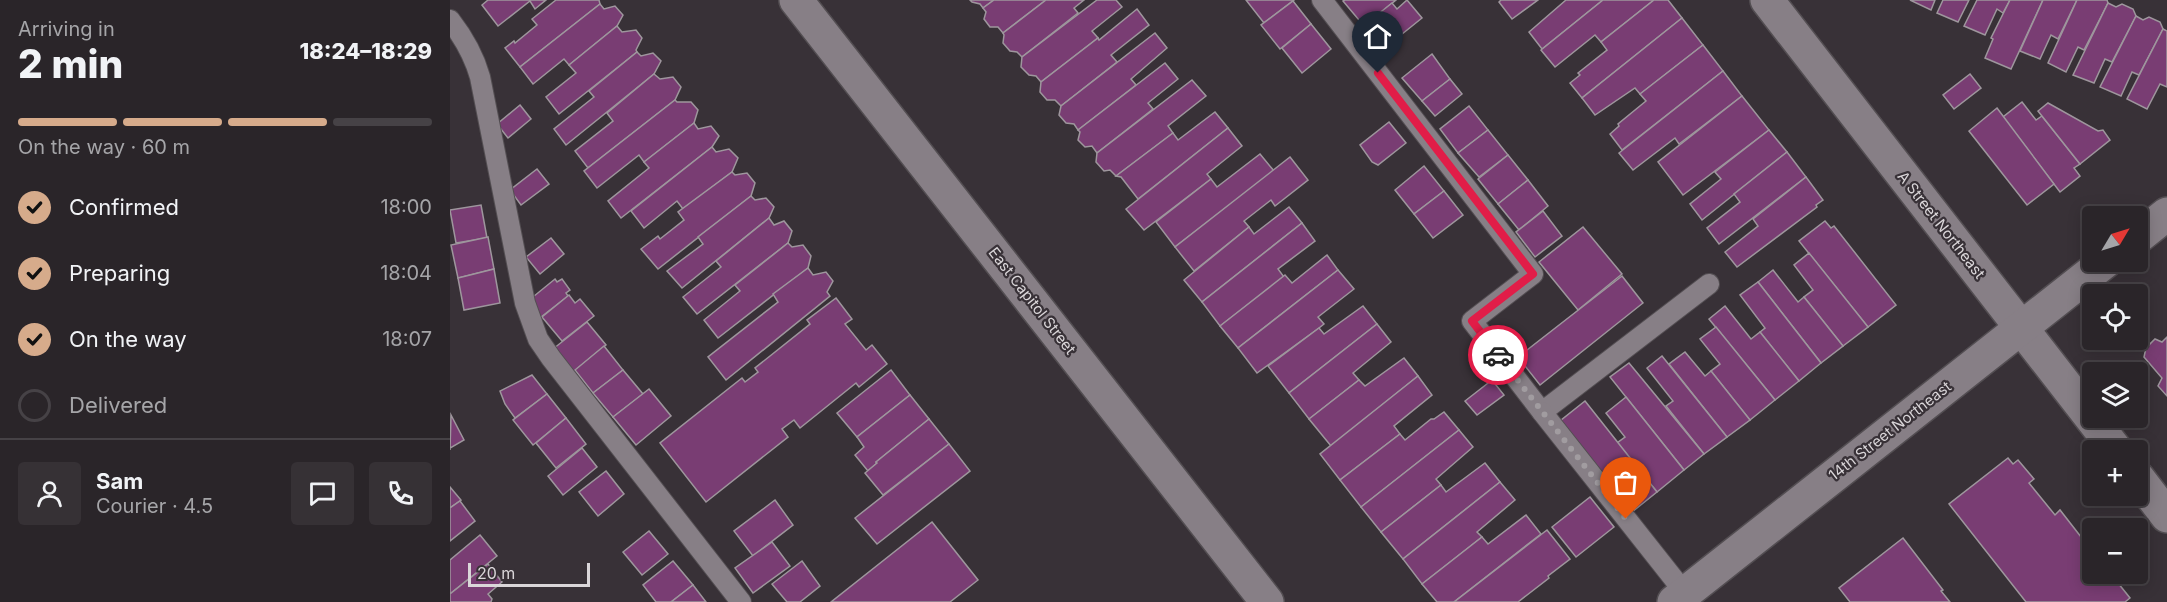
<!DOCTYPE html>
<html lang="en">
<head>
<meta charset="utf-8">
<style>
	body { margin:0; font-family:Inter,sans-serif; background:#363135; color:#f1f3f6; height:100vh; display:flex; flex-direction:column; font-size:22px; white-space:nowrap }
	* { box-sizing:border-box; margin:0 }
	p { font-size:20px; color:#a5a5a8 }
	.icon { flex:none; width:33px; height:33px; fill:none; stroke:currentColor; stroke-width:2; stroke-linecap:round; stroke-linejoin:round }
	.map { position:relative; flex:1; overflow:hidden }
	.side { display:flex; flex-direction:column; background:#2a2529; width:450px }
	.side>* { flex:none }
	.needle { width:39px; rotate:52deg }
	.controls { position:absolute; left:1632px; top:206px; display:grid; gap:12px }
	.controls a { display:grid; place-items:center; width:66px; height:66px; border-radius:6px; background:#2a2529; box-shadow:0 3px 15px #0003,0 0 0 2px #464246; font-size:30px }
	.scale { position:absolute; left:18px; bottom:15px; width:122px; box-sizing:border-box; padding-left:6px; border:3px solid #dad6d9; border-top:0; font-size:16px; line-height:21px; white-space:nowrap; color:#dad6d9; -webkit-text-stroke:4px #383137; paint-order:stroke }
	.pin { position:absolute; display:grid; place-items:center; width:51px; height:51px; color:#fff; margin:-62px -26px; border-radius:50% 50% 50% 0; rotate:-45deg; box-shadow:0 0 6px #0007 }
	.pin .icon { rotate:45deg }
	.courier { position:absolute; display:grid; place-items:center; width:60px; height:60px; margin:-30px; border:4px solid #e11d48; border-radius:50%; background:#fff; color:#222; box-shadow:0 2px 8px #0007 }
	.headline em { font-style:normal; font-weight:800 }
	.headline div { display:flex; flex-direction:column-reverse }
	.headline { display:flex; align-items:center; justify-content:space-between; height:102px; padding:0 18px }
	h1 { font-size:39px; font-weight:800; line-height:45px }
	.bar { display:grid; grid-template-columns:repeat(4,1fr); gap:9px 6px; align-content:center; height:72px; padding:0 18px }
	.bar i { height:8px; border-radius:4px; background:#464246 }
	.bar .current { background:#d6ab8b }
	.bar p { grid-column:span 4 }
	.line { display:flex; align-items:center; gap:15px; padding:0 18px; border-top:2px solid #464246 }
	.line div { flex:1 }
	.round { display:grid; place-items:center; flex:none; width:63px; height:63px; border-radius:6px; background:#363135 }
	ol { padding:0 18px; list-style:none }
	li { display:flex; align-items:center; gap:18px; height:66px }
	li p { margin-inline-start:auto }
	li .icon { padding:6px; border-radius:50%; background:#d6ab8b; color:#111; stroke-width:4 }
	li:last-child { color:#a5a5a8 }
	li i { width:33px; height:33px; border:3px solid #464246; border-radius:50% }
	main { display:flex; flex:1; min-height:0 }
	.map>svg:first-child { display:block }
	.building { fill:#793d73; stroke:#9e969d; stroke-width:1.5 }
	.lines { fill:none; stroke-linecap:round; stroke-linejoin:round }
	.service-casing { stroke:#534e52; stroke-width:22 }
	.minor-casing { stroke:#534e52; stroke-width:36 }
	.tertiary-casing { stroke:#534e52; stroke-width:36 }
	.secondary-casing { stroke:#534e52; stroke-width:36 }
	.service { stroke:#877f86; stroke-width:20 }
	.minor { stroke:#877f86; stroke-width:33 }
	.tertiary { stroke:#877f86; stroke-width:33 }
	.secondary { stroke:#877f86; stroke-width:33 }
	.done { stroke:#a19ca0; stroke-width:6; stroke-dasharray:0 10.8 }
	.route { stroke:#e11d48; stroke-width:8 }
	.labels { text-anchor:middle; stroke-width:4.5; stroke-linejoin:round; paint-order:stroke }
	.street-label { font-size:15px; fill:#dad6d9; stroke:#383137 }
</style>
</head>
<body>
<main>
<section class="side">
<div class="headline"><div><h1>2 min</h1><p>Arriving in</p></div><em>18:24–18:29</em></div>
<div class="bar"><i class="current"></i><i class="current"></i><i class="current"></i><i></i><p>On the way · 60 m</p></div>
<ol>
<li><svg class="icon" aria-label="check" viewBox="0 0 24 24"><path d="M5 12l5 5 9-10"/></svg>Confirmed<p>18:00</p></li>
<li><svg class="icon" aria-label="check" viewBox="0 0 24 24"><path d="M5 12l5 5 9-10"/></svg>Preparing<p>18:04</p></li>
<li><svg class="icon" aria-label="check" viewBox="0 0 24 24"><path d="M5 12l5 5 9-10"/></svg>On the way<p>18:07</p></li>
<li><i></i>Delivered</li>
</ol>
<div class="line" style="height:108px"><a class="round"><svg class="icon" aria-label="person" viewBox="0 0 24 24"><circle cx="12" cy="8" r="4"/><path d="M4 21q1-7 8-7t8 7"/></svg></a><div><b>Sam</b><p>Courier · 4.5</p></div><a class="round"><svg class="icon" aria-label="chat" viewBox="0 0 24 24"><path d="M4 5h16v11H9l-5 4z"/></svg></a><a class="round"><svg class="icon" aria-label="phone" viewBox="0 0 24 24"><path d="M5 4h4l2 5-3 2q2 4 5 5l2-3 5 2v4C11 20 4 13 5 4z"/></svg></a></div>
</section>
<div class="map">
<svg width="1717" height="602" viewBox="0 0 1717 602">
	<rect width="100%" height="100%" fill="#383137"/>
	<g class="building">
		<polygon points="38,0 96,0 85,9 80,1 48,26 32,5"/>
		<polygon points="106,0 149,0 150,4 70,67 55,48 64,41 65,43 87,25 82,19"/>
		<polygon points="520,0 544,0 533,8 530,4 522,2"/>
		<polygon points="544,0 596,0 553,33 548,27 540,27 534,19 536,12 533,8"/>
		<polygon points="596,0 634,0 624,8 628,13 572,57 567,52 560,51 553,43 554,35 553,33"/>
		<polygon points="647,0 666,0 672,7 642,31 648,38 591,82 586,76 579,75 571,67 572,57"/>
		<polygon points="796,0 844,0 814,23"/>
		<polygon points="895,0 946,0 914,26 893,1"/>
		<polygon points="957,0 972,18 931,51 912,27 942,3 947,9"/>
		<polygon points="1051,0 1088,0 1062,19 1049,2"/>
		<polygon points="1116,0 1153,0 1092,49 1079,32"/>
		<polygon points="1153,0 1204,0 1151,42 1145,35 1105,67 1091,50"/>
		<polygon points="1204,0 1218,0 1232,18 1132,98 1120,83 1130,75 1128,73 1157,50 1151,42"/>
		<polygon points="1460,0 1485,0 1481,10"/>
		<polygon points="1493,0 1519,0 1508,22 1487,13"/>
		<polygon points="1527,0 1560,0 1553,13 1547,9 1535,35 1514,26"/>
		<polygon points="1560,0 1593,0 1561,69 1535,58 1543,39 1541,38"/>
		<polygon points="1593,0 1627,0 1608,39 1601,35 1590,59 1570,51"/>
		<polygon points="1627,0 1657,0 1658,3 1634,50 1628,47 1616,72 1598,63"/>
		<polygon points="843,1 861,24 830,49 811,25"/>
		<polygon points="1658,3 1666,7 1672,4 1683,9 1686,16 1662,62 1655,59 1644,83 1623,75"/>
		<polygon points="150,4 154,9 165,6 173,15 167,26 119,65 114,59 83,84 70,67"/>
		<polygon points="687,9 699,25 661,55 667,62 611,106 605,100 597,100 590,92 591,82 648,38 649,40"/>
		<polygon points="1686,16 1693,20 1699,17 1710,22 1713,29 1689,75 1682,72 1671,96 1650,87"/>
		<polygon points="1232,18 1253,45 1190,94 1185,88 1145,115 1132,98"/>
		<polygon points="861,24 881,49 852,73 832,48"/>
		<polygon points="167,26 172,32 186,30 192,38 186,50 187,52 109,114 96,97 126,73 119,65"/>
		<polygon points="1713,29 1717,31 1717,87 1710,84 1697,109 1677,99"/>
		<polygon points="705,33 717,48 681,79 686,85 628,130 624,124 616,123 609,115 611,106"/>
		<polygon points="1253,45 1273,71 1172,150 1160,134 1169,126 1168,124 1196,101 1190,94"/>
		<polygon points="187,52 191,56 203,53 211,61 204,74 116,145 104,129 144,97 139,91"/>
		<polygon points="982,54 1000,79 972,101 952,78"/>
		<polygon points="715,63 728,79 698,103 703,109 647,153 642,146 635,147 628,140 630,132 628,130"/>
		<polygon points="1273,71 1292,96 1229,144 1225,138 1183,170 1169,153"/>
		<polygon points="204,74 210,79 223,77 231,87 225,100 138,168 125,151 163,121 157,113"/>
		<polygon points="1520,74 1531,88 1504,109 1493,95"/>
		<polygon points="1000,79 1012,94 985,116 972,101"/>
		<polygon points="742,80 756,96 718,126 723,133 666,176 660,170 654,171 646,162 647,153"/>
		<polygon points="1292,96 1319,130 1233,195 1208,162"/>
		<polygon points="225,100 227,102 241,102 248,110 244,123 194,162 189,155 147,188 134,171"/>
		<polygon points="1572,102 1586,120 1592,116 1630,164 1624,168 1630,176 1610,192 1553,117"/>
		<polygon points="1598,103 1648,131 1653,130 1660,140 1630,164 1588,111"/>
		<polygon points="70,105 81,119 58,138 47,124"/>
		<polygon points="1019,106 1038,130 1008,153 990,129"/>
		<polygon points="1547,108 1604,184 1577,205 1519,131"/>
		<polygon points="765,112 778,128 688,199 671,177 666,176 723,133 728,140"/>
		<polygon points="939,122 956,143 928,165 922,162 910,145"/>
		<polygon points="244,123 248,129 261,126 269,136 262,147 171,218 158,201 199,168 194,162"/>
		<polygon points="778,128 792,146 757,174 761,179 694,230 676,209"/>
		<polygon points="1038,130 1058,155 1029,177 1008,153"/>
		<polygon points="1319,130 1337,152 1252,220 1240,204 1271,179 1265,172"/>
		<polygon points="262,147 266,152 279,149 288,158 282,172 233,209 227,201 194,228 181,211"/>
		<polygon points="1337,152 1356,177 1269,244 1257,228 1290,202 1284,194"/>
		<polygon points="810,154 824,171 725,247 706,222 761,179 767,187"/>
		<polygon points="1058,155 1078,180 1048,204 1028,179"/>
		<polygon points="840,157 858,180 825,206 821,200 794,221 799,227 744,271 725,247"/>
		<polygon points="974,166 994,191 964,214 945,190"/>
		<polygon points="87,169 99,184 71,205 60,190"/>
		<polygon points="282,172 285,175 297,173 305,183 301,196 208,269 191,249 208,236 210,239 234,220 228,212"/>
		<polygon points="1356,177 1373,200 1366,205 1367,207 1287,267 1275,252 1308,226 1303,219"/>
		<polygon points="1078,180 1098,206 1069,230 1048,204"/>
		<polygon points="994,191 1013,215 983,238 964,214"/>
		<polygon points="301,196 305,200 316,198 324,207 319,218 232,288 217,271 253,244 248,237"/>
		<polygon points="31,205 37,238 6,243 0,210"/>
		<polygon points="839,207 852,223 752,302 734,280 799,227 804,234"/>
		<polygon points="1093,211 1112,236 1085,257 1066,232"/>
		<polygon points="319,218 324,225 334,221 342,231 338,243 247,314 233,297 271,267 266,261"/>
		<polygon points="1375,221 1381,228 1384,226 1446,305 1418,327 1349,241"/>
		<polygon points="852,223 865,241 828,269 834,277 770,326 752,302"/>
		<polygon points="1133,227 1172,274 1128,310 1089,262"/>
		<polygon points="38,237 44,269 8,278 1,245"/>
		<polygon points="101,238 114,254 90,274 76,257"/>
		<polygon points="338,243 342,247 353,245 361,256 358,268 268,338 254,320 290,291 285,285"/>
		<polygon points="1359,253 1418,327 1393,346 1354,297 1363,290 1344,265"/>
		<polygon points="877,255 888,270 788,348 770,326 835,275 842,283"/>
		<polygon points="358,268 363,275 376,272 383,281 377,292 380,296 276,380 258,357 328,302 323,294"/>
		<polygon points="44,269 50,303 14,310 8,278"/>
		<polygon points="888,270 904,289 868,317 874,324 869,328 807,373 788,348"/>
		<polygon points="1323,270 1348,302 1354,297 1393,346 1371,363 1308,282"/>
		<polygon points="1172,276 1193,303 1090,385 1068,357"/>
		<polygon points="105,279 107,282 112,279 120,290 116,293 118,296 91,317 78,301"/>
		<polygon points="1308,282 1371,363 1349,381 1310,332 1315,328 1290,295"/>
		<polygon points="119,295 125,303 130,299 144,316 112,341 92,317"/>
		<polygon points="386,298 402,319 395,324 416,350 422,345 437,364 409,387 406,383 350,428 344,420 332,429 338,437 256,502 210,443 292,378 295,382 308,372 305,368 360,324 357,320"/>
		<polygon points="913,306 927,324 839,393 818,366 869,328 874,334"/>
		<polygon points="1275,306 1301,339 1310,332 1349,381 1325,400 1259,319"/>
		<polygon points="137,322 156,345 122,373 103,349"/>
		<polygon points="927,324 941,342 903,373 909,380 859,419 839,393"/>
		<polygon points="1266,327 1325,400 1300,420 1261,371 1270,364 1250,339"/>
		<polygon points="1717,337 1717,396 1708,386 1712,378 1694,357 1696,348 1705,339 1712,342"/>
		<polygon points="154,346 173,370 143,393 125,370"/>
		<polygon points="1235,352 1255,376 1261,371 1300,420 1277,437 1219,364"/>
		<polygon points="1212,356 1277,437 1254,454 1216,406 1223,401 1197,368"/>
		<polygon points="954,358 968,376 881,446 859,419 909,380 915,386"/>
		<polygon points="1179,363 1254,454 1234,470 1160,377"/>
		<polygon points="173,370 193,394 163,417 143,393"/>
		<polygon points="441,370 460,395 407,437 387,413"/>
		<polygon points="82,375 97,394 65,418 55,404 50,391"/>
		<polygon points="968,376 982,395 944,426 950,434 890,480 870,454"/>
		<polygon points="1042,380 1054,395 1027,415 1015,401"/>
		<polygon points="199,389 221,416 186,445 163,417"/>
		<polygon points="97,394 116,418 83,445 63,420"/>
		<polygon points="460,395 479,419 426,462 427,463 418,471 405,455 414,447 407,437"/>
		<polygon points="1176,397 1234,470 1207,492 1167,443 1175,437 1156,413"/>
		<polygon points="1135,401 1207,492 1177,516 1110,421"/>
		<polygon points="994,412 1009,430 911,507 890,480 950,434 955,440 981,419 984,419"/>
		<polygon points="1,415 14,440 0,448 0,450"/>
		<polygon points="116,418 136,444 106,468 86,443"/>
		<polygon points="479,419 499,444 433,495 415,473 427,463 426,462"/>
		<polygon points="1009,430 1023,447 986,479 991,485 931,532 911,507"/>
		<polygon points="499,444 520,471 427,544 405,518"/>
		<polygon points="132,448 147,467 113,495 98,476"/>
		<polygon points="1558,458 1563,464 1568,460 1584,479 1579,483 1605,515 1610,510 1642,551 1642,573 1660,573 1680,598 1675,602 1576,602 1499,504"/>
		<polygon points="1035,463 1050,482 953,559 931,532 991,485 996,492"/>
		<polygon points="156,471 174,494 148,516 129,492"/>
		<polygon points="1050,482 1065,500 1027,532 1032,537 972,584 953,559"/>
		<polygon points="0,487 11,500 0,508"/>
		<polygon points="1140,497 1164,527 1126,557 1102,527"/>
		<polygon points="325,500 343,525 303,556 284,531"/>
		<polygon points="10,501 25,521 0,541 0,508"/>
		<polygon points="1076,515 1091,534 1004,602 987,602 972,584 1032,537 1038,544"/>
		<polygon points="482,522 528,580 500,602 381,602"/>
		<polygon points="1097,530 1120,559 1098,576 1099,578 1068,602 1004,602"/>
		<polygon points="199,531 218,554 192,575 173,552"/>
		<polygon points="30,535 47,556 0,594 0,560"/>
		<polygon points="1453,538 1493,590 1491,591 1500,602 1400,602 1389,588"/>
		<polygon points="322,542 340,566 303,593 285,568"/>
		<polygon points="223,561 243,585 221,602 206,602 193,585"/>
		<polygon points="352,561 370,586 350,602 337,602 322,584"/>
		<polygon points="38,564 52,582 38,594 42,599 41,602 0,602 0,594"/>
		<polygon points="243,585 256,602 221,602"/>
	</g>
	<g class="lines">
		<defs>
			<g id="service">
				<polyline points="872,0 1083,274 1022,321 1092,412 1259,284"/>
				<path d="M0,20c14,18 24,36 30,57l45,226 13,36 13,19 190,244"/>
				<polyline points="1092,412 1235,593"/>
			</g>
			<g id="minor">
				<polyline points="1317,0 1666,450"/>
				<polyline points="1688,478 1717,516"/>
			</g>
			<g id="tertiary">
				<polyline points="1688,237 1717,214"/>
				<polyline points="1224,602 1656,261"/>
			</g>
			<polyline id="secondary" points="346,0 817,602"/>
		</defs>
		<use href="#service" class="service-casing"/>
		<use href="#minor" class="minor-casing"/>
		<use href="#tertiary" class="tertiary-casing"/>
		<use href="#secondary" class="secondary-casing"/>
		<use href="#service" class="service"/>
		<use href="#minor" class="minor"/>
		<use href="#tertiary" class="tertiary"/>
		<use href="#secondary" class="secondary"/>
	</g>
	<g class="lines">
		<polyline class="done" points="1048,355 1176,519"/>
		<polyline class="route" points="928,73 1083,274 1022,321 1048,355"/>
	</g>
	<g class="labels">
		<g class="street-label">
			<text transform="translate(1491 225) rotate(52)" y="5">A Street Northeast</text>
			<text transform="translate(582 301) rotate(52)" y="5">East Capitol Street</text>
			<text transform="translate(1440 431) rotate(-38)" y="5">14th Street Northeast</text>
		</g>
	</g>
</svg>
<div class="controls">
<a><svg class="needle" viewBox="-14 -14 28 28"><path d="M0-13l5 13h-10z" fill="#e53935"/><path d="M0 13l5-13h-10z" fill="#a5a5a8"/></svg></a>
<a><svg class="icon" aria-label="locate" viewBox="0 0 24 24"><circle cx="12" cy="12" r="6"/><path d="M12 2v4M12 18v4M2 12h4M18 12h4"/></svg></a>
<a><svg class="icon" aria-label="layers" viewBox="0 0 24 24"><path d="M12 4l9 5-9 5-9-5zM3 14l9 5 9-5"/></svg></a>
<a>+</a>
<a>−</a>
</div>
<div class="scale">20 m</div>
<div class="pin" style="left:1176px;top:519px;background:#ea580c"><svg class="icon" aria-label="bag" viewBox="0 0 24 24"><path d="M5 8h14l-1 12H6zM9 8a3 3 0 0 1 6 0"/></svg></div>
<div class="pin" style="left:928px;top:73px;background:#1f2937"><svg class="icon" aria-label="home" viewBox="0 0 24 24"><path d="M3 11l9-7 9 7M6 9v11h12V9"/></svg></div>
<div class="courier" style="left:1048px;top:355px"><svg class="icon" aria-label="car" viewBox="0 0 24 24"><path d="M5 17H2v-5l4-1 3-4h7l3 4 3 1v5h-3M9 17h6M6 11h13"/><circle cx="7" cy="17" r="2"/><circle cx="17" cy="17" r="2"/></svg></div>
</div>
</main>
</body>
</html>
